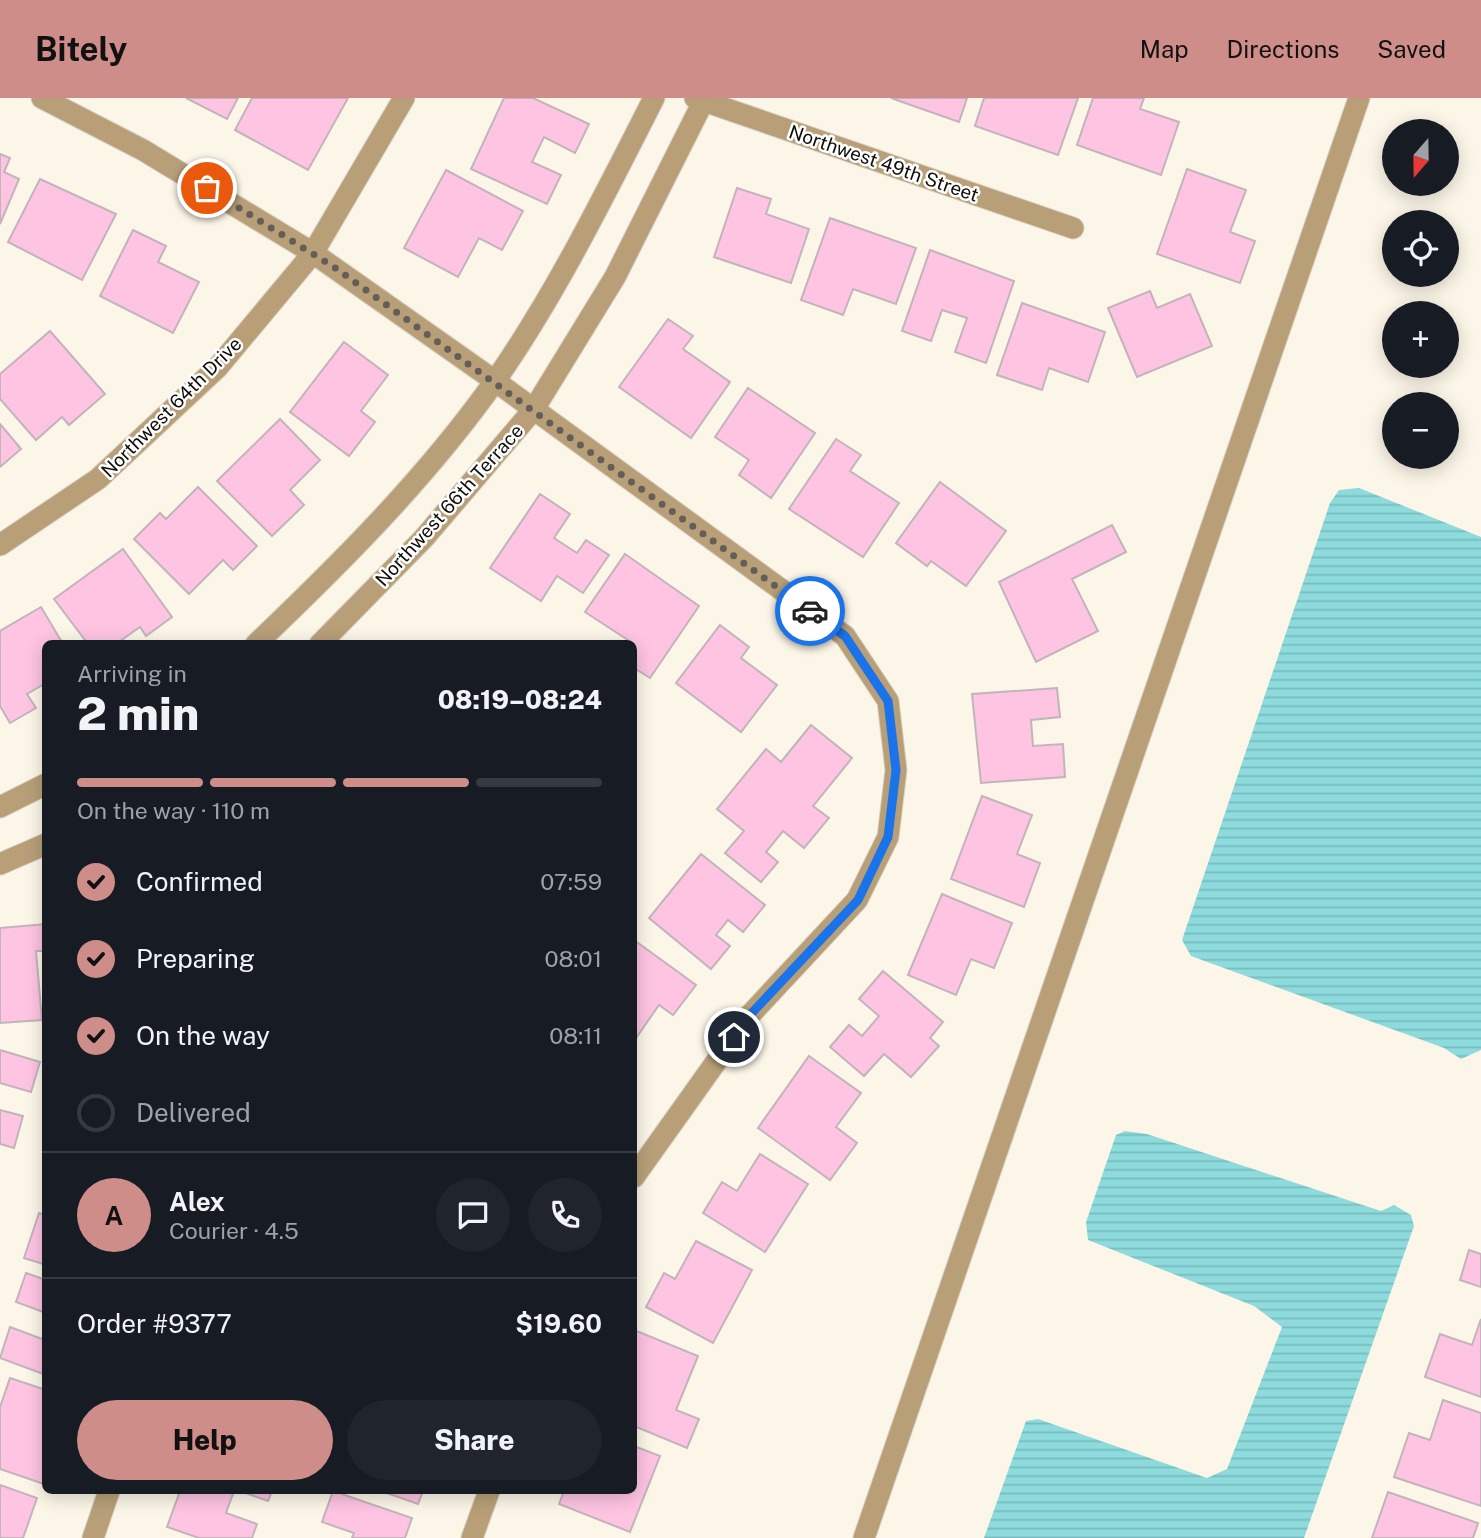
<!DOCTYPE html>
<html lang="en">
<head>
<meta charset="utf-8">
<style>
	body { margin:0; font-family:"Public Sans",sans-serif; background:#20242c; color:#f1f3f6; height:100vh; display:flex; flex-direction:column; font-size:26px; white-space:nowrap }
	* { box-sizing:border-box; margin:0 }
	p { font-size:23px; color:#9ea1a6 }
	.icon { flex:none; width:38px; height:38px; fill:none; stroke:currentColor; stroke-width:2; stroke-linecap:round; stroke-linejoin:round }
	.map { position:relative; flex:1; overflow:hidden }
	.details { position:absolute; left:42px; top:542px; width:595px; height:854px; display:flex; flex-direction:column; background:#171b24; border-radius:10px; box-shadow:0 4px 18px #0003 }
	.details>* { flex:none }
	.needle { width:46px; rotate:200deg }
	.fabs { position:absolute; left:1382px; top:21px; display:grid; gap:14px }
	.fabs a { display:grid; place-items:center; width:77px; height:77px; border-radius:50%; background:#171b24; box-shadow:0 4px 18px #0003; font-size:35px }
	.pin { position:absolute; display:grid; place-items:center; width:60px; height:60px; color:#fff; margin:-30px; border:4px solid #fff; border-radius:50%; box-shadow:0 2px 7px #0007 }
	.courier { position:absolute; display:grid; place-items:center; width:70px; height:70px; margin:-35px; border:5px solid #1a73e8; border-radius:50%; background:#fff; color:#222; box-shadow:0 2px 9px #0007 }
	.summary em { font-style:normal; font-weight:800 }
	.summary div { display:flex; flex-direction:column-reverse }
	.summary { display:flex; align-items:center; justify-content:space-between; height:119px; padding:0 35px }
	h1 { font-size:46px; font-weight:800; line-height:52px }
	.bar { display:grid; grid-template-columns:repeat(4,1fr); gap:10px 7px; align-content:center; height:84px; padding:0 35px }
	.bar i { height:9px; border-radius:5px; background:#363941 }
	.bar .current { background:#ce8d88 }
	.bar p { grid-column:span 4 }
	.line { display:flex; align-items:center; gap:18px; padding:0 35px; border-top:2px solid #363941 }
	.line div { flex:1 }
	.round { display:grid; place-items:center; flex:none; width:74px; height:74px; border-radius:37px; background:#20242c }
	ol { padding:0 35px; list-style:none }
	li { display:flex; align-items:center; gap:21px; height:77px }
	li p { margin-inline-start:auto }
	li .icon { padding:7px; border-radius:50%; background:#ce8d88; color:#111; stroke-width:4 }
	li:last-child { color:#9ea1a6 }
	li i { width:38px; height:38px; border:4px solid #363941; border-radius:50% }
	.button { display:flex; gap:14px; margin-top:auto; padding:14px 35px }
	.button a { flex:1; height:80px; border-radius:42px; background:#ce8d88; color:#111; font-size:28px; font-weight:800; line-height:80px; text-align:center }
	.button a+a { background:#20242c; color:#f1f3f6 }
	header { display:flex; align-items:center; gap:42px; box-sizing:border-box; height:98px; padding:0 35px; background:#ce8d88; color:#111 }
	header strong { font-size:33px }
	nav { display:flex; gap:38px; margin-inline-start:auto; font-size:24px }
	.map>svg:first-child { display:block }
	.water { fill:url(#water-rules) }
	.building { fill:#fec4e2; stroke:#c2b4bb; stroke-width:2 }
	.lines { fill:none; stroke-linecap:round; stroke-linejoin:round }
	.minor-casing { stroke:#d6d1c4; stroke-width:23 }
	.minor { stroke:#b89f78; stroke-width:21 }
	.done { stroke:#635f58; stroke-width:7; stroke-dasharray:0 12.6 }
	.route { stroke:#1a73e8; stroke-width:9 }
	.labels { text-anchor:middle; stroke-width:5; stroke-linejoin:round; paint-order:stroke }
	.street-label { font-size:19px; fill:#100e0a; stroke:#fff }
</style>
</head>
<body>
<header>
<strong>Bitely</strong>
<nav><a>Map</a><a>Directions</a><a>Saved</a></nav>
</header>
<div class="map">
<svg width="1481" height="1440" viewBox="0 0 1481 1440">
	<defs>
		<pattern id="water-rules" width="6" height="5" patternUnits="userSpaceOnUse" patternTransform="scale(1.75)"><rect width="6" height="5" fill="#8edbde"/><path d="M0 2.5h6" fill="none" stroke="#79bbbd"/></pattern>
	</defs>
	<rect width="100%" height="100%" fill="#fcf6e8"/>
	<g class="water">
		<polygon points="1359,390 1481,439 1481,952 1461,961 1444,950 1191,858 1182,842 1330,405 1339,392"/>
		<polygon points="1125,1033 1147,1036 1381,1113 1394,1107 1411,1117 1414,1128 1304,1440 984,1440 1026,1323 1038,1321 1207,1380 1227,1371 1282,1229 1254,1208 1088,1142 1086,1124 1116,1037"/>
	</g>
	<g class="building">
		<polygon points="186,0 238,0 227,21"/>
		<polygon points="252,0 348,0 308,72 235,32"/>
		<polygon points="504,0 533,0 589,26 575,55 544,39 532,64 561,77 547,106 471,71"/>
		<polygon points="891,0 967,0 959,24"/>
		<polygon points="984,0 1078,0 1058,57 975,28"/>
		<polygon points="1093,0 1144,0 1140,11 1179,24 1161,77 1077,47"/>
		<polygon points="0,56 10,60 4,74 19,81 0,126"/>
		<polygon points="1187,71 1246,92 1230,134 1255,143 1240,185 1157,156"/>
		<polygon points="446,72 523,113 502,152 479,140 458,179 404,150"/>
		<polygon points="40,81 116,116 82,182 8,144"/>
		<polygon points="737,90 771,101 766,116 809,131 791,185 714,159"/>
		<polygon points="830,120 916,150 896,206 853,191 843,217 801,202"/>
		<polygon points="133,132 166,148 158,164 199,184 173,235 100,198"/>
		<polygon points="930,152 1014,183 986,265 955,254 967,220 942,212 931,243 902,233"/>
		<polygon points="1150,193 1157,210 1190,196 1212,248 1137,279 1108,210"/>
		<polygon points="1022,205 1105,234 1088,284 1049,270 1042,292 997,277"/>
		<polygon points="668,221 693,238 683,251 730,284 691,340 619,289"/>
		<polygon points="50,233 105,296 69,327 62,319 36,342 0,301 0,276"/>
		<polygon points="344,244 388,277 361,313 375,324 349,358 290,314"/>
		<polygon points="748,290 815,335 771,400 739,377 749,362 715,339"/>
		<polygon points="280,321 320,362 290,392 304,407 272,438 217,383"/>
		<polygon points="0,326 21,351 0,369"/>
		<polygon points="836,341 861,357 850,373 899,405 863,459 789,411"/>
		<polygon points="940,384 1006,433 966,488 931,463 927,468 896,445"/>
		<polygon points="198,389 257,448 233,472 223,462 189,496 134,441 160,415 166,421"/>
		<polygon points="540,396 570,416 554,440 577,455 586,442 609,457 583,495 557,478 541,503 490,470"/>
		<polygon points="1112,427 1126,454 1072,481 1098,533 1036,564 999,484"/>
		<polygon points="123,451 172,519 146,538 140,529 116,546 88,546 54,501"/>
		<polygon points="625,456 699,508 650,580 634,570 634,546 585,514"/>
		<polygon points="41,509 63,546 46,546 46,585 27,596 36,610 10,625 0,608 0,533"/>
		<polygon points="720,527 749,549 741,560 777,587 741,634 676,585"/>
		<polygon points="1057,590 1060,619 1031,622 1033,648 1063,646 1065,679 981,685 972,596"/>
		<polygon points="811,627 852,660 813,708 829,720 804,750 783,733 766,754 778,764 761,784 725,755 744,733 717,711 766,651 781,664"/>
		<polygon points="982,698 1032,717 1017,756 1040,765 1024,809 951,781"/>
		<polygon points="701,756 765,807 743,834 728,822 716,837 730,848 711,871 649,820"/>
		<polygon points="942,796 1012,825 994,870 971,861 956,897 908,877"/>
		<polygon points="46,826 46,853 36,853 42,922 0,925 0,830"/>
		<polygon points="634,842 696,887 673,917 659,907 634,943"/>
		<polygon points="883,873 943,924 930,940 939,948 911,979 884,956 864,978 830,949 849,927 862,938 879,918 859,901"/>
		<polygon points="0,952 40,964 31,994 0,985"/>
		<polygon points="809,958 861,995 836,1029 857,1045 830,1082 758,1030"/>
		<polygon points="0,1012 23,1018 14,1050 0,1046"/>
		<polygon points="760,1056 808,1086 765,1154 703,1115 722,1084 737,1093"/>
		<polygon points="39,1115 46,1118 46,1167 24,1160"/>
		<polygon points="696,1143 752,1172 713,1245 646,1209 664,1175 675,1181"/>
		<polygon points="1469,1152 1481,1156 1481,1189 1460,1182"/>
		<polygon points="26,1175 46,1182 46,1215 16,1204"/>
		<polygon points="1481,1221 1481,1299 1425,1279 1440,1236 1472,1247"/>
		<polygon points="10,1229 42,1241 46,1231 46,1277 0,1260"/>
		<polygon points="634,1232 698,1258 676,1312 699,1321 687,1350 634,1328"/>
		<polygon points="10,1280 46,1292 44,1386 0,1371 0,1309"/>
		<polygon points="1443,1302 1481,1315 1481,1408 1394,1379 1409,1335 1430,1342"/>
		<polygon points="634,1348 660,1358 630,1434 559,1406 564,1393 634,1393"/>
		<polygon points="0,1387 37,1400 23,1440 0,1440"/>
		<polygon points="180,1393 234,1393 226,1415 257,1426 252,1440 199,1440 167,1429"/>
		<polygon points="240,1393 272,1393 268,1403"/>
		<polygon points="333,1393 412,1420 405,1440 352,1440 354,1435 322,1424"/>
		<polygon points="381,1393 423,1393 418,1406"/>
		<polygon points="1388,1394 1478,1425 1473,1440 1372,1440"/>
	</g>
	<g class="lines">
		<defs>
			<g id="minor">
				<polyline points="42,0 143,52 313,155 495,283 845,538 888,603 896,672 888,739 857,802 748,919 634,1079"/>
				<polyline points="695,0 1073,130"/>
				<polyline points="0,447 98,381 218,269 313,155 404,0"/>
				<path d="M256,546c86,-82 170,-166 239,-263 62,-89 110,-187 159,-283"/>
				<polyline points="320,546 424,440 534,311 615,179 705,0"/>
				<polyline points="0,709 46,686"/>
				<polyline points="0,766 46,746"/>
				<polyline points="93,1440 109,1393"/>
				<polyline points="472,1440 489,1393"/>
				<polyline points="864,1440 1359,0"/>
			</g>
		</defs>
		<use href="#minor" class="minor-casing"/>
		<use href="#minor" class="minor"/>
	</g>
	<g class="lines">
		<polyline class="done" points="207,90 334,169 810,513"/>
		<polyline class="route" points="734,939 748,919 858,802 888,739 896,672 888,603 845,538 810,513"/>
	</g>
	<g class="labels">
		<g class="street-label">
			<text transform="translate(884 65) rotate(19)" y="7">Northwest 49th Street</text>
			<text transform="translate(171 309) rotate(-45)" y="7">Northwest 64th Drive</text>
			<text transform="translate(449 407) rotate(-48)" y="7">Northwest 66th Terrace</text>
		</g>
	</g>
</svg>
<div class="fabs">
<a><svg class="needle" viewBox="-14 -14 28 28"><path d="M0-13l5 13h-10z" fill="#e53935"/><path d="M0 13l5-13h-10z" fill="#9ea1a6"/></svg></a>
<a><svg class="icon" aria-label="locate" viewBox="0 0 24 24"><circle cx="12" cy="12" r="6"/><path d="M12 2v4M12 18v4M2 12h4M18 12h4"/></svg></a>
<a>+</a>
<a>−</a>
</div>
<div class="pin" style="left:207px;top:90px;background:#ea580c"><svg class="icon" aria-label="bag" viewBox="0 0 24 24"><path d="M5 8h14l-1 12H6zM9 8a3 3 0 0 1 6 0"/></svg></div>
<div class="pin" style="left:734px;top:939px;background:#1f2937"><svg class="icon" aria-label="home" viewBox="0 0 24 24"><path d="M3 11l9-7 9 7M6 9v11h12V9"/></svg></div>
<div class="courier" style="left:810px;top:513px"><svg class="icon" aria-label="car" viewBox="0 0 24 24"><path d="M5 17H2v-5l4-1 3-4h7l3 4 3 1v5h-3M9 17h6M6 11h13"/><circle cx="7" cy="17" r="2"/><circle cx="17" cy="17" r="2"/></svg></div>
<section class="details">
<div class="summary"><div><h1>2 min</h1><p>Arriving in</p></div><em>08:19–08:24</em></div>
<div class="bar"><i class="current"></i><i class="current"></i><i class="current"></i><i></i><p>On the way · 110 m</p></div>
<ol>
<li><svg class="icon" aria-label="check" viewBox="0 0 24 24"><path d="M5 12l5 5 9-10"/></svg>Confirmed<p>07:59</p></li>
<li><svg class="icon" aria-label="check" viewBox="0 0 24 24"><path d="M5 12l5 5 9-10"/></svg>Preparing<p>08:01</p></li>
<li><svg class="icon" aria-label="check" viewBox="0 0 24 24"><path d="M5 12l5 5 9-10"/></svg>On the way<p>08:11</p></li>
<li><i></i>Delivered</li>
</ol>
<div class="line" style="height:126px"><b class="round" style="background:#ce8d88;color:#111">A</b><div><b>Alex</b><p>Courier · 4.5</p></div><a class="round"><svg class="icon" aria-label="chat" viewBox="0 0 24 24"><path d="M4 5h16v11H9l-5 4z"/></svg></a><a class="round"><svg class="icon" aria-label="phone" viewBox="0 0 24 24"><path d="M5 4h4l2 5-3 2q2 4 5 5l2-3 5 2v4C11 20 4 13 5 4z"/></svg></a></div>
<div class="line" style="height:91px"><div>Order #9377</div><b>$19.60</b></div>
<div class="button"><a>Help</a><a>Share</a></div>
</section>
</div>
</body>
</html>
